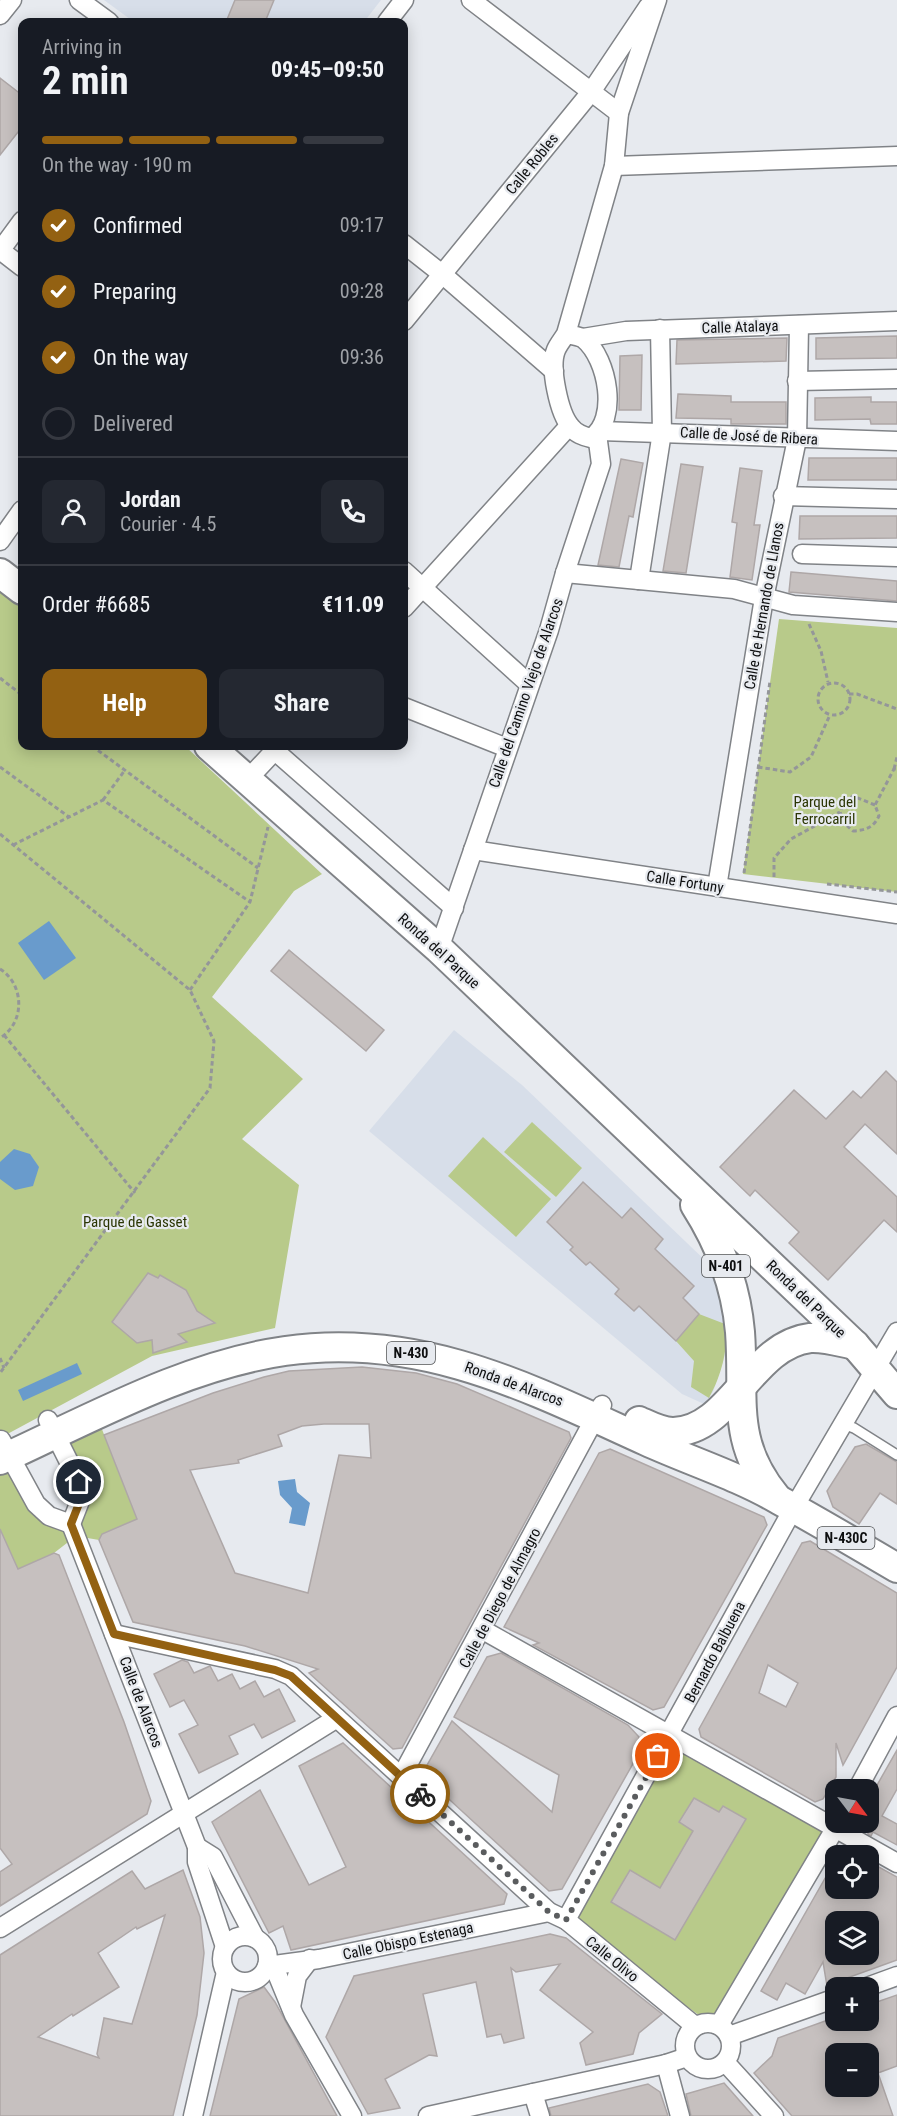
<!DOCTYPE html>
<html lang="en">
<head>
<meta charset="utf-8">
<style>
	body { margin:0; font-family:"Roboto Condensed",sans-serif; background:#242831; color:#f1f3f6; height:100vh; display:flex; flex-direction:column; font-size:22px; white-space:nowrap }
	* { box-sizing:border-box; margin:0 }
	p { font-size:20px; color:#9ea1a6 }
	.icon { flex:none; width:33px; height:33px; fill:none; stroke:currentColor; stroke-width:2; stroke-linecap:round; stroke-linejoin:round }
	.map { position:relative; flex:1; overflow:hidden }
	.side { position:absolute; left:18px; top:18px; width:390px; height:732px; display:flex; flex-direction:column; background:#171b24; border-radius:12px; box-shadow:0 3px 15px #0003 }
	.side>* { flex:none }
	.needle { width:39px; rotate:122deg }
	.buttons { position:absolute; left:825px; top:1779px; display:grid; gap:12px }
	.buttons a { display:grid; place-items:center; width:54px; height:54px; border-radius:12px; background:#171b24; box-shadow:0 3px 15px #0003; font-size:30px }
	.pin { position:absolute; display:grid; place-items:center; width:51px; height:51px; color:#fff; margin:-26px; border:3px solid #fff; border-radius:50%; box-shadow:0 2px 6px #0007 }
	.courier { position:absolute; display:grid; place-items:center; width:60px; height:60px; margin:-30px; border:4px solid #936112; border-radius:50%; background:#fff; color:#222; box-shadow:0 2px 8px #0007 }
	.head em { font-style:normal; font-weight:700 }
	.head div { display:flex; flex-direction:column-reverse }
	.head { display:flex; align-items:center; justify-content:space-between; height:102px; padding:0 24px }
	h1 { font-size:39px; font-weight:700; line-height:45px }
	.bar { display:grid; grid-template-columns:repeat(4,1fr); gap:9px 6px; align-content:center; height:72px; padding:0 24px }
	.bar i { height:8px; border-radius:4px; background:#363941 }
	.bar .current { background:#936112 }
	.bar p { grid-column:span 4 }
	.line { display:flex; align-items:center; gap:15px; padding:0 24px; border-top:2px solid #363941 }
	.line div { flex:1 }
	.round { display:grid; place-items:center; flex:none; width:63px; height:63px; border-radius:12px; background:#242831 }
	ol { padding:0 24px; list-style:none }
	li { display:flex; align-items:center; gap:18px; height:66px }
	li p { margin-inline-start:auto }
	li .icon { padding:6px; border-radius:50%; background:#936112; color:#fff; stroke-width:4 }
	li:last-child { color:#9ea1a6 }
	li i { width:33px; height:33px; border:3px solid #363941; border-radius:50% }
	.cta { display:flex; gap:12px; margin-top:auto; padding:12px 24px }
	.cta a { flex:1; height:69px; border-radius:12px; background:#936112; color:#fff; font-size:24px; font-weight:700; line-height:69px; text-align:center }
	.cta a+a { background:#242831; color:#f1f3f6 }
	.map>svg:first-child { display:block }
	.built { fill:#d7dee9 }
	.green { fill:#b8ca8a }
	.water { fill:#699bcc }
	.building { fill:#c6c0bf; stroke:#aea7a7; stroke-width:1.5; fill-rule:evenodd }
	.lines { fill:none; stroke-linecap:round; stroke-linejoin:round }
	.service-casing { stroke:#808387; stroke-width:12 }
	.minor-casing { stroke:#808387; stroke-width:21 }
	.trunk-casing { stroke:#808387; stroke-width:32 }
	.path { stroke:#949699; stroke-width:3; stroke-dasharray:4.5 3; stroke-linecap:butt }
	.service { stroke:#fff; stroke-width:9 }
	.minor { stroke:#fff; stroke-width:18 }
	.trunk { stroke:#fff; stroke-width:28 }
	.done { stroke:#5a5c5e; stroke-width:6; stroke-dasharray:0 10.8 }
	.route { stroke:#936112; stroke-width:8 }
	.labels { text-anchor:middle; stroke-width:4.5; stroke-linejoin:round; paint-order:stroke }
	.shield { fill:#e7eaef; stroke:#4f5153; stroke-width:1.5 }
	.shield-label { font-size:14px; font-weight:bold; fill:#0e0f10 }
	.street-label { font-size:15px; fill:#0e0f10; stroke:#e7eaef }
	.park-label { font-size:15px; fill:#2b3603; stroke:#e7eaef }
</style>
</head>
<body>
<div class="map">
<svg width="897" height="2116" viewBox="0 0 897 2116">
	<rect width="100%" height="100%" fill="#e7eaef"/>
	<g class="built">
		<polygon points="104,0 381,0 364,22 134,22"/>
		<polygon points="454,1030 522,1085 710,1265 718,1282 726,1329 725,1355 713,1392 704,1404 682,1394 369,1131"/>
	</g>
	<g class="green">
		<polygon points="0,590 22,606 22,746 185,746 322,874 294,891 212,997 303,1079 242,1139 299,1185 275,1328 152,1356 0,1438"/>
		<polygon points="779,619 897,628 897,892 743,874"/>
		<polygon points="532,1122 582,1168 556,1197 504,1152"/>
		<polygon points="483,1137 551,1199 516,1237 448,1176"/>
		<path d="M699,1314l26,10c4,25 -4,52 -16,74l-18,-11 3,-26 -18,-20z"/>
		<polygon points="96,1414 137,1519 102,1534 99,1540 76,1536 54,1553 18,1569 0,1529 0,1460 49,1516 76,1535 80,1501 54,1433"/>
		<polygon points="670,1736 836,1830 710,2023 566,1920"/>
	</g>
	<g class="water">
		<polygon points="49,921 76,958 44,980 18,943"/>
		<polygon points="14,1149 30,1154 39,1167 33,1186 15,1190 0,1179 0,1162"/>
		<polygon points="77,1363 82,1374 23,1401 18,1390"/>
		<polygon points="295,1479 297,1492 310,1503 305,1526 289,1523 292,1508 280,1495 278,1481"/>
	</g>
	<g class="building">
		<polygon points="235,0 274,0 265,22 226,22"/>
		<polygon points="0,78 22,95 22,127 0,155"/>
		<polygon points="897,336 897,358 816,359 816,338"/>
		<polygon points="787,338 786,361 676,364 677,340"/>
		<polygon points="642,355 641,410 619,410 620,356"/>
		<polygon points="678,394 731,396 731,402 786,402 786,424 731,424 731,419 676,418"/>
		<polygon points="871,397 871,402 897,402 897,424 871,424 870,419 815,420 815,398"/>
		<polygon points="809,458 897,458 897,480 808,480"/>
		<polygon points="621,459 643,463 633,517 629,516 619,567 598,565"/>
		<polygon points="681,464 703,467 686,573 663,571"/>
		<polygon points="740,468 762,471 754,525 760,525 752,580 730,577 737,523 732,522"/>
		<polygon points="800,516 897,516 897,538 799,539"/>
		<polygon points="791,572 897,581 897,601 789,592"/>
		<polygon points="289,950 384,1030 366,1051 271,971"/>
		<polygon points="886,1071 897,1082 897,1154 865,1124 844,1147 897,1197 897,1232 884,1220 828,1280 789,1243 799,1232 755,1190 750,1196 720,1167 794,1090 826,1119 853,1091 861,1098"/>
		<polygon points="583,1182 622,1218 631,1208 663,1239 655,1249 694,1286 683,1298 699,1314 676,1341 639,1306 634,1311 615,1294 619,1289 590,1262 586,1265 570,1250 573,1247 547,1222"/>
		<polygon points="148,1273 158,1278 160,1275 186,1290 197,1311 215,1323 178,1334 187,1342 153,1353 152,1340 137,1343 112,1322"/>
		<path d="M362,1367l54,6 41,11 112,48 2,6 -169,310 -9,1 -84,-76 9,-4 -73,-23 -112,-24 -34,-82 3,-6 35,-15 -33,-84 109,-42 51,-16 25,-6zM324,1424h45l2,34 -32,-3 -31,138 -73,-20 -45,-103 49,-7 -1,-3 44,-14 -4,-11 24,-9z"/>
		<polygon points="866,1444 897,1462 897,1504 880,1493 859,1524 833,1507 827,1491 855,1447"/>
		<polygon points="610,1449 764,1517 767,1525 664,1707 653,1710 533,1645 539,1643 504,1627 599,1453"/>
		<polygon points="0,1529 18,1569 54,1553 59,1555 124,1722 151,1801 147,1814 0,1906 0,1872 12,1864 0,1848"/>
		<path d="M810,1541l87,52v74l-54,98 -7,-22v34l-13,22 -8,3 -114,-65 -2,-8 103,-186zM768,1665l30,18 -12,24 -27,-14z"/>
		<polygon points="501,1653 628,1725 639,1737 639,1753 562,1889 549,1891 427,1779 426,1767 452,1721 552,1812 559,1775 454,1717 487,1657"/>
		<polygon points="182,1660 188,1662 194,1673 210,1666 218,1681 232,1674 240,1689 255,1681 264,1697 279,1689 295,1721 262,1738 254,1724 229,1736 238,1754 199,1773 179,1734 198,1725 184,1700 170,1707 154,1674"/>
		<polygon points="343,1743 507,1894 504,1904 291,1950 283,1926 269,1933 212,1822 260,1790 309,1885 346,1867 299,1766"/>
		<polygon points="897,1750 897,1789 882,1816 897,1824 897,1845 873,1832 871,1836 868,1834 868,1801"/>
		<polygon points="694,1798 719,1812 723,1806 746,1819 675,1940 611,1902 630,1870 660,1888 693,1831 679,1822"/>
		<path d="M836,1859v29h32v-27l29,16v83l-61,22v4h-9l-4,-24 -18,32 -19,-11 -9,17 -16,-9zM836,1922h32v32h-32z"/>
		<path d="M183,1870l17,47 4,36 -7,62 -24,101h-173v-161l132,-84 13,18zM165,1915l-33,109 -28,-6 -7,36 2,4 -61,-21 34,-23 1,2 46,-29 -21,-34 38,-26 1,2z"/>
		<polygon points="550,1934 566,1938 662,2014 639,2033 633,2054 586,2065 580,2043 593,2032 540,1990 560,1964 516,1972 511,1968 524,2038 504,2043 501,2034 487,2037 476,1982 423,1994 437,2056 429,2055 385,2079 400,2108 368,2114 326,2037 354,1976"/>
		<polygon points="264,1987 275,2002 337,2116 210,2116 239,1999"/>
		<path d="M897,1995v71l-19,7 15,43h-101l-38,-43 18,-17 6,-18 58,-21v3h32v-15zM836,2054h32v32h-32z"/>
		<polygon points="724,2083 753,2116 691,2116 686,2094"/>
		<polygon points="648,2084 660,2092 668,2116 551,2116 549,2108"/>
	</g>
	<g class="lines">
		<defs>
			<polyline id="service" points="843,1424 854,1428 897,1455"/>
			<g id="minor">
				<polyline points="79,0 109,22"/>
				<polyline points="471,0 619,113"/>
				<polyline points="0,15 12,0"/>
				<polyline points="387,22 404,0"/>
				<polyline points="614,166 897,156"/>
				<polyline points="404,244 442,274 554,371"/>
				<polyline points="0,250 22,267"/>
				<polyline points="0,251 22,221"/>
				<polyline points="404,321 591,92 648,7"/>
				<path d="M566,334c5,1 14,2 18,5 24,20 35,81 7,99 -8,-2 -15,-4 -20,-11 -12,-13 -22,-60 -15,-77 2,-5 7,-11 10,-16l48,-168 5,-53 38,-113"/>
				<polyline points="583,338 626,331 897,321"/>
				<polyline points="797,381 897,379"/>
				<polyline points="600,431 897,441"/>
				<polyline points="783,496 897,499"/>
				<polyline points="0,541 22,510"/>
				<polyline points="802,554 897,557"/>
				<polyline points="404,571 529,684"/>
				<polyline points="565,573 734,589 793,605 897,612"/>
				<polyline points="639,580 662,432 660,329"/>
				<polyline points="404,608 569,426"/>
				<polyline points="404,707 507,748"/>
				<polyline points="274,750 454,908"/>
				<polyline points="247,780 279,746"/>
				<polyline points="473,850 897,914"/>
				<polyline points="717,887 764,598 797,439 799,325"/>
				<polyline points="439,949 549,630 565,573 601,464 597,434"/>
				<polyline points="48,1420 79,1482 80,1501 71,1524"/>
				<polyline points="1,1440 36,1504 49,1516 71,1524"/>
				<polyline points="71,1524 197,1847 197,1862 225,1947"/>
				<polyline points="483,1630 897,1863"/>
				<polyline points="114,1634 275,1669 291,1676 549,1912 566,1920 695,2026"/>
				<polyline points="401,1777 602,1405"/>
				<polyline points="857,1790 897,1716"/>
				<polyline points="197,1847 213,1857 255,1938"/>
				<polyline points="566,1920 793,1509 897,1332"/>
				<polyline points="0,1928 337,1718"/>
				<circle cx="245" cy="1959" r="23"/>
				<polyline points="273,1964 294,2015 352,2116"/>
				<polyline points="267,1966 319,1959 549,1912"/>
				<polyline points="864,1988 897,1976"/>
				<polyline points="291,2007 297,1976 310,1959"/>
				<circle cx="708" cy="2046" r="23"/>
				<polyline points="719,2025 839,1822"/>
				<polyline points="729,2036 836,1998"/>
				<polyline points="725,2062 774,2116"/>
				<polyline points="666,2064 680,2116"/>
				<polyline points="533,2093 540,2116"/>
				<polyline points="193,2116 226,1972"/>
				<polyline points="428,2116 666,2064 687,2057"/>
			</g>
			<g id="trunk">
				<polyline points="0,573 22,590"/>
				<polyline points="209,746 439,949 855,1345 897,1394"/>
				<path d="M695,1205c25,39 41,80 45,127 5,66 -10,109 36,165"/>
				<path d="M639,1421c11,5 22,11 34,11 58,-1 78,-87 137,-94 15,-1 30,4 45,7"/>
				<path d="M0,1460c90,-41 186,-95 285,-109 136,-19 242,36 361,90 44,20 92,35 133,59 40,22 79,45 118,68"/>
			</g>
		</defs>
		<use href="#service" class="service-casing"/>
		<use href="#minor" class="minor-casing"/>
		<use href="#trunk" class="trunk-casing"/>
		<g class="path">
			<polyline points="809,624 821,651 828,682"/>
			<polyline points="0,678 22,695"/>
			<circle cx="834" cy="699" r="16"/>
			<polyline points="849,694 857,694 897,709"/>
			<polyline points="92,746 258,868"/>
			<polyline points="0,767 69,817"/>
			<polyline points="758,767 790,772 811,757 829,717"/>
			<polyline points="894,769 897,757"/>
			<polyline points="103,800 125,770"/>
			<path d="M875,805l-22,-9 -8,7 -5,9 4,11 9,8c13,-1 20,-3 26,-15l-4,-11 19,-36h3"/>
			<polyline points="0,834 190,990 214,1041 210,1088 0,1373"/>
			<polyline points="13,845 103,800 250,902"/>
			<polyline points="744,873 770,681"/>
			<polyline points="774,877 774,858 791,839 840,812"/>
			<polyline points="827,884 897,892"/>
			<path d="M0,969c24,15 26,53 0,69"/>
			<polyline points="190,990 250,902 268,827"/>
			<polyline points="4,1035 135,1193"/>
			<polyline points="0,1358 4,1368"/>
		</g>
		<use href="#service" class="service"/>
		<use href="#minor" class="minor"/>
		<use href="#trunk" class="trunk"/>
	</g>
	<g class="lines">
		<polyline class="done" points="420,1794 549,1912 566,1920 658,1756"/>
		<polyline class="route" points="79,1482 80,1501 71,1524 114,1634 275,1670 291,1676 420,1794"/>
	</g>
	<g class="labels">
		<g class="shield">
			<rect x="702" y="1255" width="48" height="22" rx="4.5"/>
			<rect x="387" y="1342" width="48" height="22" rx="4.5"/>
			<rect x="817.5" y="1527" width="57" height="22" rx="4.5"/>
		</g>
		<g class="shield-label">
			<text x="726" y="1271">N-401</text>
			<text x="411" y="1358">N-430</text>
			<text x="846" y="1543">N-430C</text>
		</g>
		<g class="street-label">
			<text transform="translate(532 164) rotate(-51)" y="5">Calle Robles</text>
			<text transform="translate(740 327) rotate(-2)" y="5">Calle Atalaya</text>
			<text transform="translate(749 436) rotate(3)" y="5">Calle de José de Ribera</text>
			<text transform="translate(764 606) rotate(-80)" y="5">Calle de Hernando de Llanos</text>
			<text transform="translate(526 693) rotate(-71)" y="5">Calle del Camino Viejo de Alarcos</text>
			<text transform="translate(685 882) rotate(9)" y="5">Calle Fortuny</text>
			<text transform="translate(439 951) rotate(42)" y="5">Ronda del Parque</text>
			<text transform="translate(806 1299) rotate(44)" y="5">Ronda del Parque</text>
			<text transform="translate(514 1384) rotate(20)" y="5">Ronda de Alarcos</text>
			<text transform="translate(500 1598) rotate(-62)" y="5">Calle de Diego de Almagro</text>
			<text transform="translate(715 1652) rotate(-62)" y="5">Bernardo Balbuena</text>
			<text transform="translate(141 1702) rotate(69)" y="5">Calle de Alarcos</text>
			<text transform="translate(408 1941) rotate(-12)" y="5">Calle Obispo Estenaga</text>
			<text transform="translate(612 1959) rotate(39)" y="5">Calle Olivo</text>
		</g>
		<g class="park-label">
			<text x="825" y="807">Parque del<tspan x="825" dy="17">Ferrocarril</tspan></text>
			<text x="135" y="1227">Parque de Gasset</text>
		</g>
	</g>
</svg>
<div class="buttons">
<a><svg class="needle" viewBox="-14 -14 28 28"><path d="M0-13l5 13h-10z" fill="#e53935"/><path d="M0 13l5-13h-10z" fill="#9ea1a6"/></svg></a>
<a><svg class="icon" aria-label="locate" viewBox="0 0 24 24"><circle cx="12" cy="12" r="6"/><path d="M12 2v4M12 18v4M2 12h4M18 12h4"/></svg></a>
<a><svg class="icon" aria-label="layers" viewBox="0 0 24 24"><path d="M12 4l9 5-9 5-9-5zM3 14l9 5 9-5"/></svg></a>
<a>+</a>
<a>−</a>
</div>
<div class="pin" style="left:658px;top:1756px;background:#ea580c"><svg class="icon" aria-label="bag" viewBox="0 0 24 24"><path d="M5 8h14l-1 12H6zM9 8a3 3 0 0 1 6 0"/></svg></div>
<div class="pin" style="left:79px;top:1482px;background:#1f2937"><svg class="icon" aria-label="home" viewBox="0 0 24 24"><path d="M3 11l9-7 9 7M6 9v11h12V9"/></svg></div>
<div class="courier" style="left:420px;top:1794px"><svg class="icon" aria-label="bike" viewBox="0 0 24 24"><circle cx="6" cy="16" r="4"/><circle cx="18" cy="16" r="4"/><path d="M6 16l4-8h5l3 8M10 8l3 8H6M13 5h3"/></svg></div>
<section class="side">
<div class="head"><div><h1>2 min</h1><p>Arriving in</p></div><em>09:45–09:50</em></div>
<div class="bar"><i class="current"></i><i class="current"></i><i class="current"></i><i></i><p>On the way · 190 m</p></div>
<ol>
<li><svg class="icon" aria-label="check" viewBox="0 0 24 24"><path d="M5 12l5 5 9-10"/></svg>Confirmed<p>09:17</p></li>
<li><svg class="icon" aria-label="check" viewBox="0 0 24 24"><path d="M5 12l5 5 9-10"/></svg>Preparing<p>09:28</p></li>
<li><svg class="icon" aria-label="check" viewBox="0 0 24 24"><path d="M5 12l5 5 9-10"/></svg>On the way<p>09:36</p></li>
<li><i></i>Delivered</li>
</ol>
<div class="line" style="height:108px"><a class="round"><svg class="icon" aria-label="person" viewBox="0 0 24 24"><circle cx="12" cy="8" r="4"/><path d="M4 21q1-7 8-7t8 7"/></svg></a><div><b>Jordan</b><p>Courier · 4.5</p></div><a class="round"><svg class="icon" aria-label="phone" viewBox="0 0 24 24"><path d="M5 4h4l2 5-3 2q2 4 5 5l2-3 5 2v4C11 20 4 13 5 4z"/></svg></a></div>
<div class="line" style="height:78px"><div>Order #6685</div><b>€11.09</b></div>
<div class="cta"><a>Help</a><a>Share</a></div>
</section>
</div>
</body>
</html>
